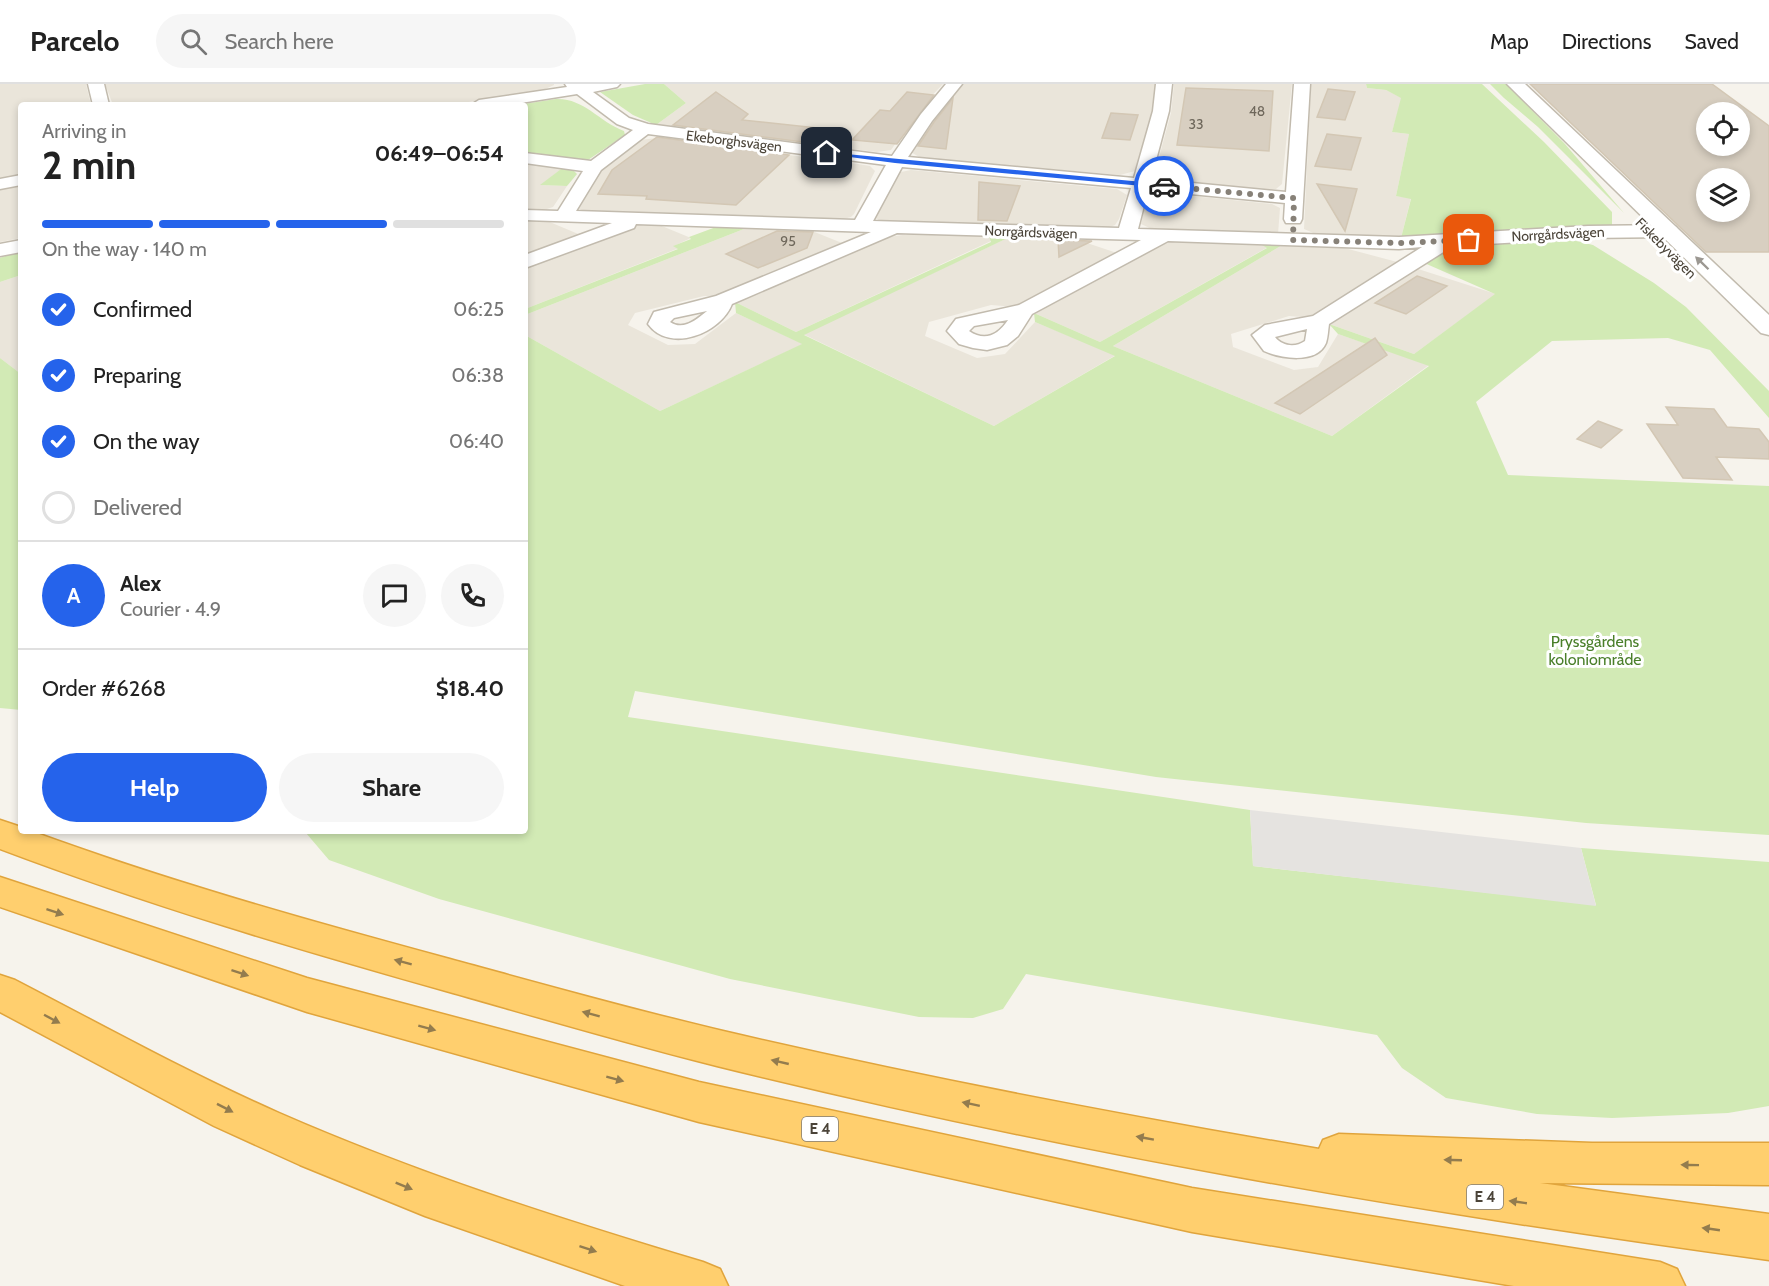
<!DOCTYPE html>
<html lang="en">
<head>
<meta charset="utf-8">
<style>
	body { margin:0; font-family:Cabin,sans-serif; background:#f6f6f6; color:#222; height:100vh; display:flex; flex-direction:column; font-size:22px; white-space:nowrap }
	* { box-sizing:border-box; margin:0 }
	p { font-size:20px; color:#767676 }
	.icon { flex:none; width:33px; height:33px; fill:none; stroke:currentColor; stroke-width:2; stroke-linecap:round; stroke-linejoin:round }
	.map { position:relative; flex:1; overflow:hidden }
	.panel { position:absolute; left:18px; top:18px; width:510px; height:732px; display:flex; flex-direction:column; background:#fff; border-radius:6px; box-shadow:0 3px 9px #0003 }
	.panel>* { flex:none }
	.buttons { position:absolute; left:1696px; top:18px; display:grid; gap:12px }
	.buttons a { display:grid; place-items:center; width:54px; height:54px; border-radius:50%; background:#fff; box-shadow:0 3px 9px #0003; font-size:30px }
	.pin { position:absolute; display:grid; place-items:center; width:51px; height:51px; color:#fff; margin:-26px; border-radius:12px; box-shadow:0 3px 9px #0006 }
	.courier { position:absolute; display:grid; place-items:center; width:60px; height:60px; margin:-30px; border:4px solid #2563eb; border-radius:50%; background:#fff; color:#222; box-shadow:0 2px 8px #0007 }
	.headline em { font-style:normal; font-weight:700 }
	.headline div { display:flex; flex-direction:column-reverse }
	.headline { display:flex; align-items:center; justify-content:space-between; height:102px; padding:0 24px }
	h1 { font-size:39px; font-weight:700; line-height:45px }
	.bar { display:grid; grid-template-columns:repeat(4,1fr); gap:9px 6px; align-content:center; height:72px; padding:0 24px }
	.bar i { height:8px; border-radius:4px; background:#e0e0e0 }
	.bar .current { background:#2563eb }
	.bar p { grid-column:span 4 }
	.line { display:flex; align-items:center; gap:15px; padding:0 24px; border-top:2px solid #e0e0e0 }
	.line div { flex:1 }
	.round { display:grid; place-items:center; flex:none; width:63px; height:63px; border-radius:32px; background:#f6f6f6 }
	ol { padding:0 24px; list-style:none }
	li { display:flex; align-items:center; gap:18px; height:66px }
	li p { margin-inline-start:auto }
	li .icon { padding:6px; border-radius:50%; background:#2563eb; color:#fff; stroke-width:4 }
	li:last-child { color:#767676 }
	li i { width:33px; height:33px; border:3px solid #e0e0e0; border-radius:50% }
	.cta { display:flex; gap:12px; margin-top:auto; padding:12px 24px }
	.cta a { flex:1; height:69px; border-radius:36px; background:#2563eb; color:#fff; font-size:24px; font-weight:700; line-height:69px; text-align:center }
	.cta a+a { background:#f6f6f6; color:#222 }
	header { display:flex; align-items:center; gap:36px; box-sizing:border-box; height:84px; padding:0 30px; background:#fff; border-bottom:2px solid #e0e0e0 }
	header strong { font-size:28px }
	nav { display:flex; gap:33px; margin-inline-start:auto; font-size:21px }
	.search { width:420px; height:54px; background:#f6f6f6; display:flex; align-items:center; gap:15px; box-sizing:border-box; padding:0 21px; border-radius:33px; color:#767676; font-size:22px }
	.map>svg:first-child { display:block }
	.residential { fill:#eae5da }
	.green { fill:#d2eab5 }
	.parking { fill:#e5e3e0 }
	.building { fill:#d8cfc1; stroke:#d3c7b4; stroke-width:1.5; fill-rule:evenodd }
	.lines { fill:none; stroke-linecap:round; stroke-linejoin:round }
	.minor-casing { stroke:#c2bbae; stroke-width:3 }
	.tertiary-casing { stroke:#c2bbae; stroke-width:3 }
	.motorway-casing { stroke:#e0a43c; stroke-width:3 }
	.minor { fill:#fff; fill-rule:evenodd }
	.tertiary { fill:#fff; fill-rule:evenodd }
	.motorway { fill:#ffcf6e; fill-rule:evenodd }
	.oneway { fill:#9c9892 }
	.oneway2 { fill:#937c4e }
	.route { fill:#2563eb }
	.done { stroke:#878178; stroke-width:6; stroke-dasharray:0 10.8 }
	.labels { text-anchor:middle; stroke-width:6; stroke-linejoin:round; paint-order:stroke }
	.number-label { font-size:14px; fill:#6e675b }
	.far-street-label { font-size:14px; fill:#4b4439; stroke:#fff }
	.shield { fill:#fff; stroke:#817c74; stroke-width:1.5 }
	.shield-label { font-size:15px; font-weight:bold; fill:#4b4439 }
	.park-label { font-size:16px; fill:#4a7f2a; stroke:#fff }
</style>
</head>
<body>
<header>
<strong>Parcelo</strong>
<div class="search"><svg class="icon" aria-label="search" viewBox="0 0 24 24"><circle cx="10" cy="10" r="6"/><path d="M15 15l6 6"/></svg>Search here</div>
<nav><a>Map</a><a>Directions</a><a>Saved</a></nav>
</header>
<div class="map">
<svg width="1769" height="1202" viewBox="0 0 1769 1202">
	<rect width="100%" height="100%" fill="#f6f3ec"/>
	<g class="residential">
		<polygon points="0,0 86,0 91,21 21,21 21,93 0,96"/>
		<polygon points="105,0 554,0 554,1 543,6 450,21 113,21"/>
		<polygon points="664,0 943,0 922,22 891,66 877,68 656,41 686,19"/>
		<polygon points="961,0 1157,0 1153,26 1135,87 1120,91 921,74 909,67"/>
		<polygon points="1174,0 1292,0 1282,100 1276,105 1260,105 1170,97 1157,91 1155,88 1171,29"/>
		<polygon points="1311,0 1366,0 1367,4 1386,6 1402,14 1392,48 1409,50 1396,112 1411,114 1401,154 1318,151 1304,145"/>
		<polygon points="657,54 858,80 870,82 875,87 854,130 851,133 839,136 586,128 577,124 601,85 640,56"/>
		<polygon points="525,77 565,82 541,101 567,102 553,123 544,126 525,125"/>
		<polygon points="911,86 1117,105 1127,111 1119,135 1115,141 1105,145 880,137 874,133 896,89"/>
		<polygon points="21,102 21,154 0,158 0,106"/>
		<polygon points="1162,109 1272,120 1280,124 1278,150 1154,146 1141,140 1147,113"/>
		<polygon points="525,135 545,136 583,152 525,172"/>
		<polygon points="657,140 691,154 674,162 679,164 525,225 525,181 627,143"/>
		<polygon points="749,143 807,145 847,161 726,212 704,212 635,229 628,241 668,261 695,260 736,229 803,260 660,327 525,251 525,231"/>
		<polygon points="923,148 988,150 991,157 796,248 735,218 889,153"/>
		<polygon points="1014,151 1072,154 1120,170 1016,223 991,221 929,238 925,252 977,274 1005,270 1035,238 1116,271 994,342 803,250"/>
		<polygon points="1178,157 1259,159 1268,163 1100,258 1034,229 1158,161"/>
		<polygon points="1284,160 1337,162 1401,179 1314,234 1289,232 1231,250 1233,263 1294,286 1318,283 1338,250 1429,281 1332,352 1113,262"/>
		<polygon points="1415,184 1496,210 1414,270 1329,240"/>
		<polygon points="21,191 21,290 0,274 0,198"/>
	</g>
	<g class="green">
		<polygon points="645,0 664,0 686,19 656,41 633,31 600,8"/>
		<polygon points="1366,0 1482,0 1544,58 1612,128 1612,142 1401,154 1411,115 1396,112 1409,50 1392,48 1401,14 1386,6 1367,4"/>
		<polygon points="1490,0 1506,0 1565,60 1624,129 1538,43 1504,14"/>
		<path d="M556,15c28,-1 42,22 68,32l1,4 -40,27 -60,-6v-51h-8z"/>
		<polygon points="565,82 570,83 577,90 567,102 540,101"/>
		<polygon points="716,143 749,143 525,231 525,225 678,165 673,162 691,155 689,153"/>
		<polygon points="988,150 1014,151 804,251 994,342 1115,272 1035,238 1034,229 1100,258 1267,164 1259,159 1284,160 1113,262 1332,352 1429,282 1338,250 1329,240 1414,270 1495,210 1422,178 1456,163 1568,155 1593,161 1654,199 1686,223 1769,307 1769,334 1710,266 1668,254 1552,257 1476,318 1508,391 1769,402 1769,751 1586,739 1156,693 635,607 628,633 1250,726 1253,782 1596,821 1581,764 1769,778 1769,1022 1728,1029 1612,1034 1537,1030 1446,1014 1402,984 1377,951 1026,890 1003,925 973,934 919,933 730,895 439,815 329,776 306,749 309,747 525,747 525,251 660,327 802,260 736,229 735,218 796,248 991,158"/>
		<polygon points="21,166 21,191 0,198 0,174"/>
		<polygon points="0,274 21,290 21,626 0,624"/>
	</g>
	<polygon class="parking" points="1250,726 1581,764 1596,822 1253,782"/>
	<g class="building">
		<path d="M1530,0h182l57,42v126h-63zM1707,28h33v34h-33zM1707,94h33v34h-33z"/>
		<polygon points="1186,4 1273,7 1269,67 1177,61"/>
		<polygon points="1328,5 1355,8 1345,36 1317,33"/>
		<polygon points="716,8 748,30 742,36 818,44 803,58 673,41"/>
		<polygon points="907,8 934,11 897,60 852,56 880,26 890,27"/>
		<polygon points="953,14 946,65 918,62 934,38"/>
		<polygon points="1111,29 1138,31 1130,56 1102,54"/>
		<polygon points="1327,50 1361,54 1351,86 1315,82"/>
		<polygon points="657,53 789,71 736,121 646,115 647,112 598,110 612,86"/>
		<polygon points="979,98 1020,102 1007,137 978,136"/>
		<polygon points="1317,100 1357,105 1345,147"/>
		<polygon points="777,147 813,148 807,164 758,184 726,170"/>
		<polygon points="1058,156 1092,157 1059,173"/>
		<polygon points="1417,192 1447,202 1406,230 1375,219"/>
		<polygon points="1375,254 1387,271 1300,330 1275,319"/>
		<polygon points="1666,323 1714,325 1727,343 1759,345 1769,358 1769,375 1716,373 1732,396 1683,394 1647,340 1678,341"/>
		<polygon points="1598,337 1622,346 1601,364 1577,355"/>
	</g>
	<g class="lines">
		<defs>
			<g id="minor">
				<polygon points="88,0 104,0 109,21 93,21"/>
				<path d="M565,0h55l-3,3 -24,5 36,26 19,6 244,32 29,-42 25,-30h16l-30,37 -24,36 226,21 19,-67 3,-27h16l-3,27 -18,68 135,13 8,-108h16l-8,135 -2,4h-14l-2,-4 1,-16 -137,-13 -10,39 261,8 189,-11 81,-1 7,2 2,4 -2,4 -7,2 -81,1 -135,8 -124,78c-1,6 -1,13 -3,19 -9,22 -47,15 -62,8l-12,-16 13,-10 48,-9 109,-69 -23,2 -231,-8 -136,73 -14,22 -11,9 -20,5 -14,-2 -14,-4 -12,-13 9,-12 63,-14 122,-65 -244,-7 -165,71c-11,29 -62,50 -84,20l6,-12 62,-16 155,-64 -235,-8 -2,4 -109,40v-13l87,-32 -87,-3v-10l33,1 25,-40 -58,-8v-10l66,8 42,-31 -16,-6 -40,-30 -69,11h-37l8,-5 88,-13zM648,50l238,31 -31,55 -279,-9 25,-41zM902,83l229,21 -12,40 -246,-7zM707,227c-11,9 -24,20 -37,11l4,-4zM1008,236c-10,15 -23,22 -39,11l5,-5zM1307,245l-2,12c-10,7 -23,5 -30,-4z"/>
				<polygon points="21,91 21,101 0,105 0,95"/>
				<polygon points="21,156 21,168 0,172 0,160"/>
			</g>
			<polygon id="tertiary" points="1507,0 1525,0 1769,231 1769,251 1761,249"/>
			<g id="motorway">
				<path d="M0,736l21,7v4h10c136,50 275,89 415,127 92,25 184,51 277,73 197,46 396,84 596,118l4,-9 16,-6 253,9h177v42l-229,-2 229,31v46c-353,-48 -706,-108 -1052,-194 -88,-22 -176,-48 -264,-73 -153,-43 -305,-88 -453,-144z"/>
				<polygon points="0,793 307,894 699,998 1192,1104 1660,1178 1677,1185 1685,1202 1514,1202 1192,1148 699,1038 307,928 0,823"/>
				<path d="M0,891l15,5c87,45 173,93 264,133 137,60 280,106 424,149l17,7 8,17h-103l-200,-70 -125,-51 -86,-39 -214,-114z"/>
			</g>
		</defs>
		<use href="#minor" class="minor-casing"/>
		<use href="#tertiary" class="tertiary-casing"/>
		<use href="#motorway" class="motorway-casing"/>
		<use href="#minor" class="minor"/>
		<use href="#tertiary" class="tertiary"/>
		<use href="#motorway" class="motorway"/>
	</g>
	<defs><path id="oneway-solid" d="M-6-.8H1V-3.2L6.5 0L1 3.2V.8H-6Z" transform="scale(1.5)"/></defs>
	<use class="oneway" href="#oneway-solid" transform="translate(1702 179) rotate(-136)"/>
	<g class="oneway2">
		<use href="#oneway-solid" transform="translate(55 828) rotate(18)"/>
		<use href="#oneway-solid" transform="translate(403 878) rotate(-165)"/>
		<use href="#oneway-solid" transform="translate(240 889) rotate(18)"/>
		<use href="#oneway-solid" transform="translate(591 930) rotate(-165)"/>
		<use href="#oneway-solid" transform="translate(52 935) rotate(28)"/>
		<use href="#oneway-solid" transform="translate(427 944) rotate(15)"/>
		<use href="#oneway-solid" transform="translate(780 978) rotate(-167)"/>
		<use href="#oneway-solid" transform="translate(615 995) rotate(15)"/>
		<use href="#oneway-solid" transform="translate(971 1020) rotate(-168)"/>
		<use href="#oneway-solid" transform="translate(225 1024) rotate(27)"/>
		<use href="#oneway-solid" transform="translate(1145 1054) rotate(-170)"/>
		<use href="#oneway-solid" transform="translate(1453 1076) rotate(-178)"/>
		<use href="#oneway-solid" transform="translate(1690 1081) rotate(-179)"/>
		<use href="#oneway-solid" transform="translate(404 1102) rotate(22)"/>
		<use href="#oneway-solid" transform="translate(1518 1118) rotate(-172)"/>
		<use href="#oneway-solid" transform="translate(1711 1145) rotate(-172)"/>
		<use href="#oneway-solid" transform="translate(588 1165) rotate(18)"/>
	</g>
	<polygon class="route" points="825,68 1164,100 1167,102 1164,104 895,79 827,70"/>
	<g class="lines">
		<polyline class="done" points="1164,102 1294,114 1293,156 1399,159 1469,156"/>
	</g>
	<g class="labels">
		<g class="number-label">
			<text x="1257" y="32">48</text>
			<text x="1196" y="45">33</text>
			<text x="788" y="162">95</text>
		</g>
		<g class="far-street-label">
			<text transform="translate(734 57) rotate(7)" y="5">Ekeborghsvägen</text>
			<text transform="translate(1031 148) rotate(2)" y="5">Norrgårdsvägen</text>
			<text transform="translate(1558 150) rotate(-3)" y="5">Norrgårdsvägen</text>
			<text transform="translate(1666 164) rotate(45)" y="5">Fiskebyvägen</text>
		</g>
		<g class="shield">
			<rect x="802" y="1033" width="36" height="24" rx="4.5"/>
			<rect x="1467" y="1101" width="36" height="24" rx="4.5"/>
		</g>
		<g class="shield-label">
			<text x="820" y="1050">E 4</text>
			<text x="1485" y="1118">E 4</text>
		</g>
		<g class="park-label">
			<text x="1595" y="563">Pryssgårdens<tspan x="1595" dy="18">koloniområde</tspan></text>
		</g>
	</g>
</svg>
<div class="buttons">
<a><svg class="icon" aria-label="locate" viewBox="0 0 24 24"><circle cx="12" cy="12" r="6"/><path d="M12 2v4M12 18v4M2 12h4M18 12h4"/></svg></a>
<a><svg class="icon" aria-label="layers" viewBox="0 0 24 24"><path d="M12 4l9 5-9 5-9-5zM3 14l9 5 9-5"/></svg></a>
</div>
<div class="pin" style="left:1469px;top:156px;background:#ea580c"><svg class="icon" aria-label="bag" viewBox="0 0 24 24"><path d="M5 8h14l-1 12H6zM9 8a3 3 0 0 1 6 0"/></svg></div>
<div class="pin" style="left:827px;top:69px;background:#1f2937"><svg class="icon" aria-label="home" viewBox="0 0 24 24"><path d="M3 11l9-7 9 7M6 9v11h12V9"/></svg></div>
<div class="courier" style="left:1164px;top:102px"><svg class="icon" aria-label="car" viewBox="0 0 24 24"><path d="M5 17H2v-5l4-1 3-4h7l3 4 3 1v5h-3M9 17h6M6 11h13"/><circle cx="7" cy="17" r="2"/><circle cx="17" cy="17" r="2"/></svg></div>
<section class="panel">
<div class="headline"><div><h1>2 min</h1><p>Arriving in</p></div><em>06:49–06:54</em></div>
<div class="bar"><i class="current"></i><i class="current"></i><i class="current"></i><i></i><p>On the way · 140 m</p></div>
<ol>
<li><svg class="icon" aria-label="check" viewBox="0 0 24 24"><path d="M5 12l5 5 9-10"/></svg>Confirmed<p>06:25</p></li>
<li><svg class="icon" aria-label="check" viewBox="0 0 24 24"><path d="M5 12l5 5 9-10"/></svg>Preparing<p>06:38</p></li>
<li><svg class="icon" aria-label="check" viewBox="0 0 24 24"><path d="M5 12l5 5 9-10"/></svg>On the way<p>06:40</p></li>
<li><i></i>Delivered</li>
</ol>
<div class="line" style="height:108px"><b class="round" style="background:#2563eb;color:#fff">A</b><div><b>Alex</b><p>Courier · 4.9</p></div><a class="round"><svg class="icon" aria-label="chat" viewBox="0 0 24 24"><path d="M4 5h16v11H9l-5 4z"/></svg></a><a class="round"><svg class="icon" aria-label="phone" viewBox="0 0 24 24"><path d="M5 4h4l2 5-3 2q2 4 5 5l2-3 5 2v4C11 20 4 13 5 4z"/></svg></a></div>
<div class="line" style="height:78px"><div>Order #6268</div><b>$18.40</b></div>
<div class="cta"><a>Help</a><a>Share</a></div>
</section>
</div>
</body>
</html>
